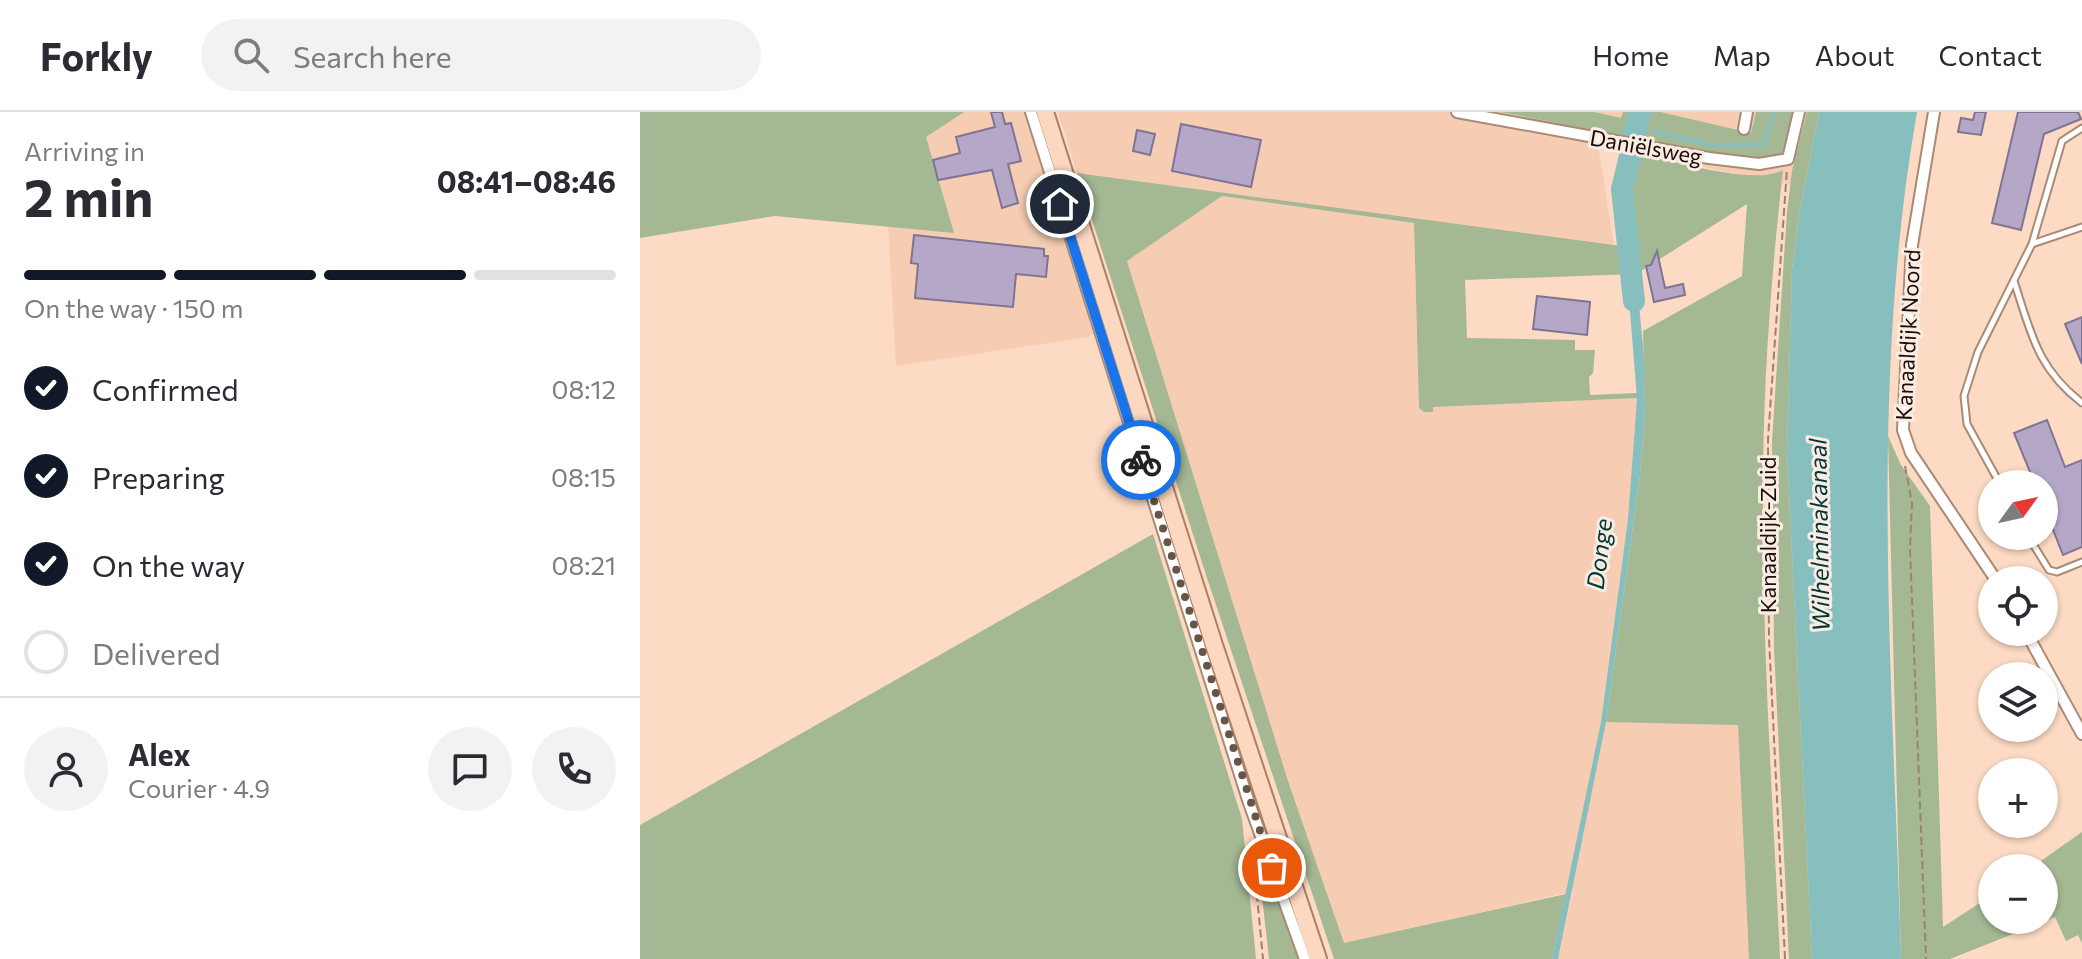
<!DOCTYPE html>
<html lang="en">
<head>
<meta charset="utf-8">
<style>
	body { margin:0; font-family:Commissioner,sans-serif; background:#f2f2f3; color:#2b2b33; height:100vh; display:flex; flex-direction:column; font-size:30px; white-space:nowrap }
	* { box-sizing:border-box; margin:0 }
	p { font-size:26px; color:#7c7c81 }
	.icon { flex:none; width:44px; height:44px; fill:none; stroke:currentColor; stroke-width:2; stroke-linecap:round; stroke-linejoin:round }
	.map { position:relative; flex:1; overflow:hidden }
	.details { display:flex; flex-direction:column; background:#fff; width:640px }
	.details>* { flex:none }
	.needle { width:52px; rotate:57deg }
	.buttons { position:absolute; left:1338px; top:358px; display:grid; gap:16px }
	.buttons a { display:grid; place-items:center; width:80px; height:80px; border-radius:50%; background:#fff; box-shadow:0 2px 6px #0004; font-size:40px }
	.pin { position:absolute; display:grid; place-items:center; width:68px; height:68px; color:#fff; margin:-34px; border:4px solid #fff; border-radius:50%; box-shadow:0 2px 8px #0007 }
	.courier { position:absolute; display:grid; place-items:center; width:80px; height:80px; margin:-40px; border:6px solid #1a73e8; border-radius:50%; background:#fff; color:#222; box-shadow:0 2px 10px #0007 }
	.head em { font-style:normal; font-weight:700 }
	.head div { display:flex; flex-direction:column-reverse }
	.head { display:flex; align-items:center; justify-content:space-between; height:136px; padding:0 24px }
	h1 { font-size:52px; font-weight:700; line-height:60px }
	.bar { display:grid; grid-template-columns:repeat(4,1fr); gap:12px 8px; align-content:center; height:96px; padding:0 24px }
	.bar i { height:10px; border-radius:6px; background:#e1e1e2 }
	.bar .active { background:#111827 }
	.bar p { grid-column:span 4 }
	.line { display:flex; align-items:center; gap:20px; padding:0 24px; border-top:2px solid #e1e1e2 }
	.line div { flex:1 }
	.round { display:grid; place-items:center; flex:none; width:84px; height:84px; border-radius:42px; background:#f2f2f3 }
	ol { padding:0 24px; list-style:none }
	li { display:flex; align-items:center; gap:24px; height:88px }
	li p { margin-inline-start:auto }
	li .icon { padding:8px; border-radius:50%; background:#111827; color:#fff; stroke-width:4 }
	li:last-child { color:#7c7c81 }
	li i { width:44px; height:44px; border:4px solid #e1e1e2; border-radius:50% }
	header { display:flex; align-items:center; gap:48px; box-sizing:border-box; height:112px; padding:0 40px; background:#fff; border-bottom:2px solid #e1e1e2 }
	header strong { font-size:38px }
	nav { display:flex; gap:44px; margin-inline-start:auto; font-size:28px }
	.search { width:560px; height:72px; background:#f2f2f3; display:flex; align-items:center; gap:20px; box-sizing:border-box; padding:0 28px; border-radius:44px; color:#7c7c81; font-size:30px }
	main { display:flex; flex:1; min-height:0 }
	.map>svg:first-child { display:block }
	.built { fill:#f6cdb3 }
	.green { fill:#a3b893 }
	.water { fill:#87bebe }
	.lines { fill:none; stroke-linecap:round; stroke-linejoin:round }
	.stream { stroke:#87bebe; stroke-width:4 }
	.river { stroke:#87bebe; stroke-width:22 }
	.building { fill:#b4a7c8; stroke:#807493; stroke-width:2 }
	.lane-casing { stroke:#aa8a75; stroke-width:9 }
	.street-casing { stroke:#aa8a75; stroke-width:14 }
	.primary-casing { stroke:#ad8064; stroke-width:20 }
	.path { stroke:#9b8372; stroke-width:2; stroke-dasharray:8 4; stroke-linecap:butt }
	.lane { stroke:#fff; stroke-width:5 }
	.street { stroke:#fff; stroke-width:10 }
	.primary { stroke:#fdd8c0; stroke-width:16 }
	.done { stroke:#685549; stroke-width:8; stroke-dasharray:0 14.4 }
	.route { stroke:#1a73e8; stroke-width:10 }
	.labels { text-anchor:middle; stroke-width:6; stroke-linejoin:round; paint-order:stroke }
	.street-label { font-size:22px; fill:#190e07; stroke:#faece3 }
	.water-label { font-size:24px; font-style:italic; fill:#003637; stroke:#faece3 }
</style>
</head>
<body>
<header>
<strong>Forkly</strong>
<div class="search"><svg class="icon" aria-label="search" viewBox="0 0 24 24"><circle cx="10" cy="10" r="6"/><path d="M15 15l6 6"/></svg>Search here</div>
<nav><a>Home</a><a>Map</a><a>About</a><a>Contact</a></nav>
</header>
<main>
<section class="details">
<div class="head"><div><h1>2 min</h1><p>Arriving in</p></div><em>08:41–08:46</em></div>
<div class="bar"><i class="active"></i><i class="active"></i><i class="active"></i><i></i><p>On the way · 150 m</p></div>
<ol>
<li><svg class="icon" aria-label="check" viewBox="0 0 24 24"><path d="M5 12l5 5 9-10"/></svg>Confirmed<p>08:12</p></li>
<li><svg class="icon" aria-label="check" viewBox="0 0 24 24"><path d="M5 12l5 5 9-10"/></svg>Preparing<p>08:15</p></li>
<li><svg class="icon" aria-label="check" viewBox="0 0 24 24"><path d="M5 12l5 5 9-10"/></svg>On the way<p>08:21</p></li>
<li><i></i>Delivered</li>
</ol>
<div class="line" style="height:144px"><a class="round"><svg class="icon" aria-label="person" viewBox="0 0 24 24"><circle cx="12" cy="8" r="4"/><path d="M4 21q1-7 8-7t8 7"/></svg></a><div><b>Alex</b><p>Courier · 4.9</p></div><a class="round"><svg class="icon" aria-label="chat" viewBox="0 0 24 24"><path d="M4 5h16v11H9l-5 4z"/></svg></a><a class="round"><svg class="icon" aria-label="phone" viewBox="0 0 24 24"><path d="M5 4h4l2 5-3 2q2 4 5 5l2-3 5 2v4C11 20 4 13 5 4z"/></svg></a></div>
</section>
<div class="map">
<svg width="1442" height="847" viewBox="0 0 1442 847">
	<rect width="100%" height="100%" fill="#fcdac3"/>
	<g class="built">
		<polygon points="295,0 394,0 462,215 448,225 256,254 248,110 278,20"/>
		<polygon points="418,0 1173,0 1158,75 958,33 974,134 437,61"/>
		<polygon points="582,84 774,111 779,296 785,300 792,295 997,286 988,407 961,609 1098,612 1109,847 918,847 933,779 704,832 648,669 487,149"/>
	</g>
	<g class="green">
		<polygon points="0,0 324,0 286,25 314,121 135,104 0,126"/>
		<polygon points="861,0 954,0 981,6 983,0 1020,0 1111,21 1116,0 1156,0 1145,44 1117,50"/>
		<polygon points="1167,0 1179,0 1159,103 1152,158 1147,340 1172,847 1149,847 1134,536 1132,329 1147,100 1152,59"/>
		<path d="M989,40c39,6 122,35 154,18 -12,106 -20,215 -20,321 -1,156 10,312 17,468h-31l-11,-234 -132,-3 34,-247 5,-63 -2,-81 99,-55 5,-72 -111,70 -171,6 2,58 108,2v10h20l-2,23 -4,4 1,18 47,-2v5l-204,9v5h-9l-5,-4 -5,-185 -192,-27 -95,65 161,520 56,162 222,-49 -14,65h-218l-127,-381 -130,-405 552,74 -5,-65z"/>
		<polygon points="1248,324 1261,353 1290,394 1303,815 1352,783 1352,808 1404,808 1404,756 1391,756 1442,720 1442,831 1438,823 1426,829 1415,805 1310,847 1261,847"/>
		<polygon points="513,422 602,707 616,847 0,847 0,713"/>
		<polygon points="630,771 634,774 659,847 629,847 621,775"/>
	</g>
	<g class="water">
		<path d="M1179,0h98c-49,279 -24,565 -16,847h-89l-25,-507 5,-182 7,-55z"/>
		<polygon points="996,162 1004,245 1005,300 1000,363 966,610 918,847 912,847 961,610 988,407 997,286 987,163"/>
	</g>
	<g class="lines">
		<polyline class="stream" points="1013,19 1070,33 1124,32 1134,0"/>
		<g class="river">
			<polyline points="994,23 1000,0"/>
			<polyline points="991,40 982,77 994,189"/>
		</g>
	</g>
	<g class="building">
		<polygon points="351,0 362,0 365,12 371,11 381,49 368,52 378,91 362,96 352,58 298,68 293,48 320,41 316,25 355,15"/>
		<polygon points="1335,0 1346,0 1341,23 1318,20 1321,6 1333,8"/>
		<polygon points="1378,0 1438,0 1441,7 1404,22 1381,118 1352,111"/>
		<polygon points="541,12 621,28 611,75 532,59"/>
		<polygon points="497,18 515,22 510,43 493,39"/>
		<polygon points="274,123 404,137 404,144 408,144 406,165 376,162 373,195 275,186 278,152 271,151"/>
		<polygon points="1017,139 1025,176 1043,172 1045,183 1014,190 1006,154 1011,153"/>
		<polygon points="897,184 950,190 947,223 893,217"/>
		<polygon points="1442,205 1442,252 1425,212"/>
		<polygon points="1407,308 1425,355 1442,348 1442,435 1423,443 1404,395 1404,372 1395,372 1374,321"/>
	</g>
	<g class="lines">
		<defs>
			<g id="lane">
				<polyline points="1392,132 1442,115"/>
				<path d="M1374,169c17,52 23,87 68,122"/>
				<polyline points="1360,372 1327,312 1324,284 1338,240 1392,132 1422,29 1442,16"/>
				<polyline points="1388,424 1409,458 1417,460 1442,450"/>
			</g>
			<g id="street">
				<polyline points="391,0 608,688 665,847"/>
				<polyline points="817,0 1069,46 1119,52 1148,47 1159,0"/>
				<polyline points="1294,0 1272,133 1263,318 1271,341 1356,468"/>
				<polyline points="1104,17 1107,0"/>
				<polyline points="1386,520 1442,622"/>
			</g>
			<polyline id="primary" points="405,0 574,533 678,847"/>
		</defs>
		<use href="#lane" class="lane-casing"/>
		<use href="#street" class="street-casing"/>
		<use href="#primary" class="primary-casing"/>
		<g class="path">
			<polyline points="1265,354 1272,391 1270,436 1286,847"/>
			<polyline points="620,761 615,763 623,847"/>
			<polyline points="1145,847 1129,527 1128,327 1147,57"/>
		</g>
		<use href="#lane" class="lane"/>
		<use href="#street" class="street"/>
		<use href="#primary" class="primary"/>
	</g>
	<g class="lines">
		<polyline class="done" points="501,348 632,756"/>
		<polyline class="route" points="420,92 501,348"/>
	</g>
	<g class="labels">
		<g class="street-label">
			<text transform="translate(1006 35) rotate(10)" y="8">Daniëlsweg</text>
			<text transform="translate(1268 223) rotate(-87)" y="8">Kanaaldijk Noord</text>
			<text transform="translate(1128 423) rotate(-90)" y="8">Kanaaldijk-Zuid</text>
		</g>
		<g class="water-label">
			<text transform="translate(1180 423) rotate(-91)" y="8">Wilhelminakanaal</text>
			<text transform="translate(960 442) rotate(-83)" y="8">Donge</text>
		</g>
	</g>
</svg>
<div class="buttons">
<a><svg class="needle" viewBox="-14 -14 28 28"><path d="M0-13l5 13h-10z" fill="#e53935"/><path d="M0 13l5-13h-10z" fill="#7c7c81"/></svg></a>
<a><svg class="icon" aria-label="locate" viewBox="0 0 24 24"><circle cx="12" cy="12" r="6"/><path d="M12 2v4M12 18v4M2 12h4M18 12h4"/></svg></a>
<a><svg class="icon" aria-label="layers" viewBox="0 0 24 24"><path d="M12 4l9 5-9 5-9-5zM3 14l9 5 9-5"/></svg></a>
<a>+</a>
<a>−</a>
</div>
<div class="pin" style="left:632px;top:756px;background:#ea580c"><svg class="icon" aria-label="bag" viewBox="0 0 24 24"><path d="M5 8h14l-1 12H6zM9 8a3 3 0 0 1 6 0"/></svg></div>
<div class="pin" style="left:420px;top:92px;background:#1f2937"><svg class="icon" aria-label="home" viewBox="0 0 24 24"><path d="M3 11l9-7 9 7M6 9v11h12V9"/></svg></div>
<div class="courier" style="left:501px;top:348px"><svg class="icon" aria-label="bike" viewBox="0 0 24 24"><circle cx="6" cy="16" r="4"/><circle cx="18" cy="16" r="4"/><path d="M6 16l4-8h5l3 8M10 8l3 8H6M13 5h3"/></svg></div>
</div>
</main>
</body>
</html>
